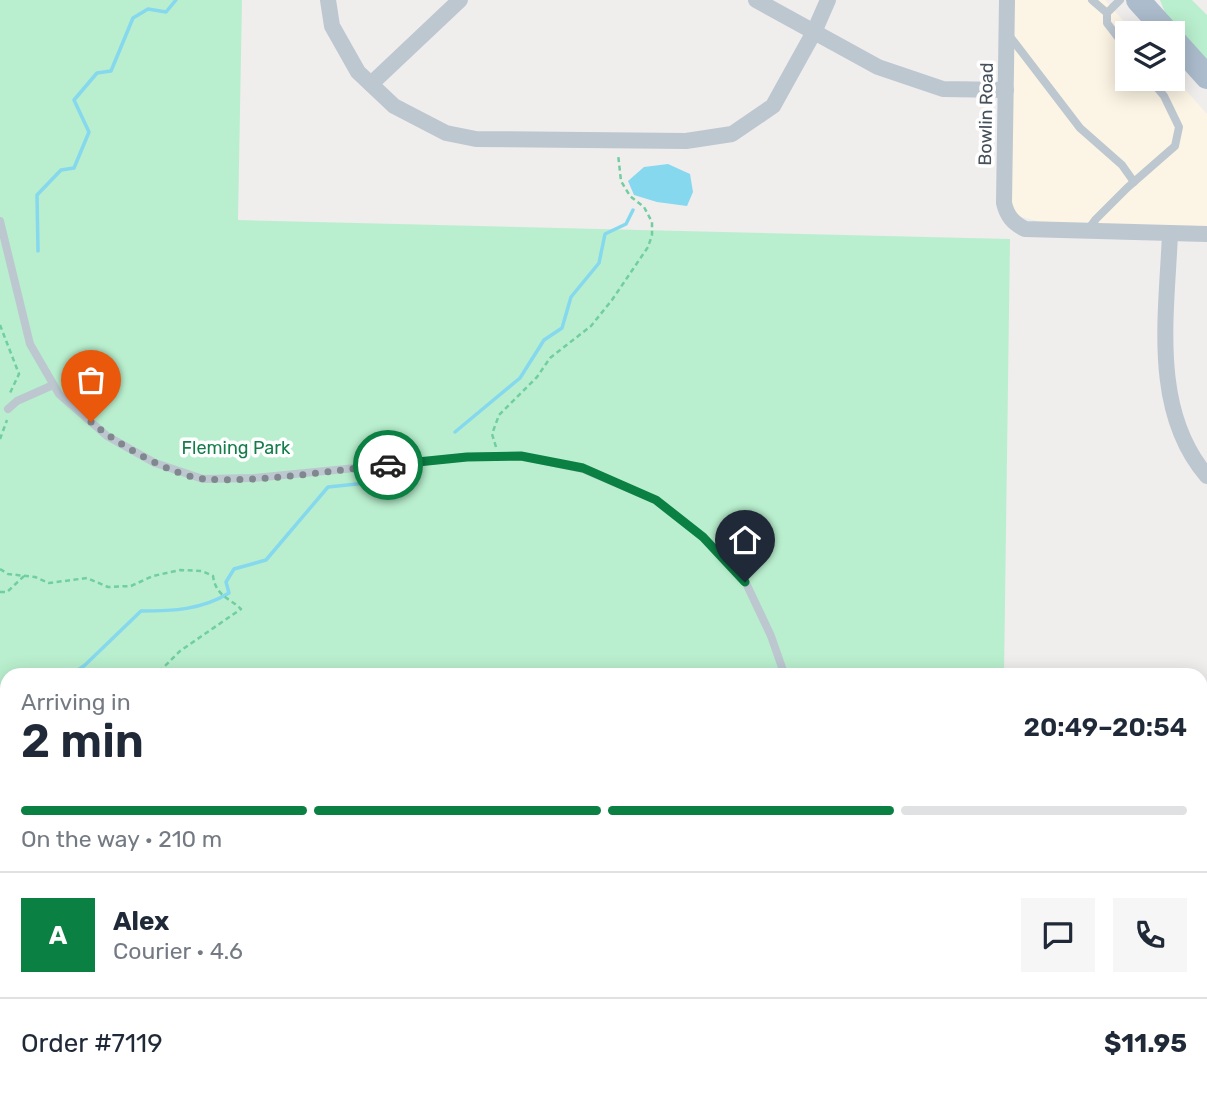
<!DOCTYPE html>
<html lang="en">
<head>
<meta charset="utf-8">
<style>
	body { margin:0; font-family:Rubik,sans-serif; background:#f6f6f7; color:#1f2937; height:100vh; display:flex; flex-direction:column; font-size:26px; white-space:nowrap }
	* { box-sizing:border-box; margin:0 }
	p { font-size:23px; color:#747a83 }
	.icon { flex:none; width:38px; height:38px; fill:none; stroke:currentColor; stroke-width:2; stroke-linecap:round; stroke-linejoin:round }
	.map { position:relative; flex:1; overflow:hidden }
	.details { position:absolute; left:0px; top:668px; width:1208px; height:436px; display:flex; flex-direction:column; background:#fff; border-radius:21px 21px 0 0; box-shadow:0 4px 18px #0003 }
	.details>* { flex:none }
	.controls { position:absolute; left:1115px; top:21px; display:grid; gap:14px }
	.controls a { display:grid; place-items:center; width:70px; height:70px; border-radius:0px; background:#fff; box-shadow:0 4px 18px #0003; font-size:35px }
	.pin { position:absolute; display:grid; place-items:center; width:60px; height:60px; color:#fff; margin:-72px -30px; border-radius:50% 50% 50% 0; rotate:-45deg; box-shadow:0 0 7px #0007 }
	.pin .icon { rotate:45deg }
	.courier { position:absolute; display:grid; place-items:center; width:70px; height:70px; margin:-35px; border:5px solid #0b8043; border-radius:50%; background:#fff; color:#222; box-shadow:0 2px 9px #0007 }
	.head em { font-style:normal; font-weight:600 }
	.head div { display:flex; flex-direction:column-reverse }
	.head { display:flex; align-items:center; justify-content:space-between; height:119px; padding:0 21px }
	h1 { font-size:46px; font-weight:600; line-height:52px }
	.bar { display:grid; grid-template-columns:repeat(4,1fr); gap:10px 7px; align-content:center; height:84px; padding:0 21px }
	.bar i { height:9px; border-radius:5px; background:#e0e1e3 }
	.bar .current { background:#0b8043 }
	.bar p { grid-column:span 4 }
	.line { display:flex; align-items:center; gap:18px; padding:0 21px; border-top:2px solid #e0e1e3 }
	.line div { flex:1 }
	.round { display:grid; place-items:center; flex:none; width:74px; height:74px; border-radius:0px; background:#f6f6f7 }
	.map>svg:first-child { display:block }
	.commercial { fill:#fcf5e5 }
	.green { fill:#b9efce }
	.water { fill:#85d8ee }
	.lines { fill:none; stroke-linecap:round; stroke-linejoin:round }
	.stream { stroke:#85d8ee; stroke-width:3.5 }
	.path { stroke:#71cea0; stroke-width:2.5; stroke-dasharray:5 3.5; stroke-linecap:butt }
	.service { stroke:#bdc7d0; stroke-width:8 }
	.minor { stroke:#bdc7d0; stroke-width:16 }
	.primary { stroke:#acbccd; stroke-width:24 }
	.done { stroke:#81878e; stroke-width:7; stroke-dasharray:0 12.6 }
	.route { stroke:#0b8043; stroke-width:9 }
	.labels { text-anchor:middle; stroke-width:7; stroke-linejoin:round; paint-order:stroke }
	.street-label { font-size:18px; fill:#45505b; stroke:#fff }
	.park-label { font-size:18px; fill:#147d49; stroke:#fff }
</style>
</head>
<body>
<div class="map">
<svg width="1207" height="1103" viewBox="0 0 1207 1103">
	<rect width="100%" height="100%" fill="#f0eded"/>
	<polygon class="commercial" points="1013,0 1105,0 1134,33 1127,33 1127,79 1172,79 1173,76 1207,114 1207,226 1048,224 1019,216 1013,209 1010,199"/>
	<g class="green">
		<polygon points="0,0 242,0 238,220 1010,239 1004,675 7,676 7,1097 1200,1097 1201,963 1207,963 1207,1103 0,1103"/>
		<polygon points="1160,0 1192,0 1207,15 1207,63 1166,15"/>
	</g>
	<polygon class="water" points="668,164 690,174 693,192 687,206 657,202 634,195 628,181 644,167"/>
	<g class="lines">
		<g class="stream">
			<polyline points="38,251 37,195 61,170 74,168 89,132 74,100 97,73 111,71 133,18 148,9 166,12 176,0"/>
			<polyline points="455,432 520,378 544,340 562,328 571,297 599,263 605,234 626,224 633,210"/>
			<path d="M70,676l15,-11 56,-54c32,0 60,-1 88,-18l-3,-11 8,-13 32,-9 62,-73 77,-8"/>
			<polyline points="713,1097 714,1103"/>
			<polyline points="1019,1103 1021,1097"/>
		</g>
		<g class="path">
			<polyline points="0,325 19,374 10,393"/>
			<polyline points="0,439 7,420"/>
			<polyline points="496,447 492,434 499,415 537,377 550,358 591,326 612,300 648,247 652,235 652,222 644,207 630,196 621,181 618,154"/>
			<path d="M0,569l8,5 27,3 14,6 38,-5 21,9 23,-1 22,-10 27,-6 22,1 11,5c3,20 15,21 28,33l-61,42 -25,25"/>
			<polyline points="0,592 7,592 24,576"/>
			<polyline points="0,1024 7,1022"/>
			<polyline points="608,1097 623,1103"/>
			<polyline points="669,1097 670,1103"/>
			<polyline points="778,1097 783,1103"/>
			<polyline points="887,1097 888,1103"/>
			<polyline points="447,1103 447,1097"/>
			<polyline points="848,1103 853,1097"/>
		</g>
		<g class="service">
			<polyline points="1092,0 1107,13"/>
			<polyline points="1120,0 1107,13 1107,23 1127,49"/>
			<polyline points="1008,34 1080,128 1122,165 1134,182"/>
			<polyline points="0,221 30,344 59,394 107,436 155,463 203,479 253,478 467,457 521,456 583,469 656,500 703,537 745,581 771,636 785,676"/>
			<polyline points="1087,231 1096,219 1127,188 1175,146 1179,127 1164,96 1150,79"/>
			<polyline points="8,409 17,401 53,385"/>
			<polyline points="0,926 7,924"/>
			<polyline points="704,1097 706,1103"/>
			<polyline points="941,1097 945,1103"/>
			<polyline points="362,1103 365,1097"/>
		</g>
		<g class="minor">
			<polyline points="328,0 332,26 358,72 394,106 446,133 476,139 686,141 732,134 773,106 814,32 828,0"/>
			<polyline points="756,0 878,67 943,89 1006,90"/>
			<path d="M1007,0l-3,203c3,13 9,20 21,26l182,5"/>
			<polyline points="371,84 460,0"/>
			<path d="M1170,233c-3,80 -20,177 37,243"/>
			<polyline points="1200,872 1207,874"/>
		</g>
		<g class="primary">
			<polyline points="1138,0 1168,33"/>
			<polyline points="1172,38 1207,77"/>
		</g>
	</g>
	<g class="lines">
		<path class="done" d="M91,422c26,22 81,54 114,57 56,4 126,-9 183,-14"/>
		<polyline class="route" points="388,465 467,457 521,456 583,468 656,500 703,537 745,582"/>
	</g>
	<g class="labels">
		<g class="street-label">
			<text transform="translate(986 114) rotate(-89)" y="6">Bowlin Road</text>
		</g>
		<g class="park-label">
			<text x="236" y="454">Fleming Park</text>
		</g>
	</g>
</svg>
<div class="controls">
<a><svg class="icon" aria-label="layers" viewBox="0 0 24 24"><path d="M12 4l9 5-9 5-9-5zM3 14l9 5 9-5"/></svg></a>
</div>
<div class="pin" style="left:91px;top:422px;background:#ea580c"><svg class="icon" aria-label="bag" viewBox="0 0 24 24"><path d="M5 8h14l-1 12H6zM9 8a3 3 0 0 1 6 0"/></svg></div>
<div class="pin" style="left:745px;top:582px;background:#1f2937"><svg class="icon" aria-label="home" viewBox="0 0 24 24"><path d="M3 11l9-7 9 7M6 9v11h12V9"/></svg></div>
<div class="courier" style="left:388px;top:465px"><svg class="icon" aria-label="car" viewBox="0 0 24 24"><path d="M5 17H2v-5l4-1 3-4h7l3 4 3 1v5h-3M9 17h6M6 11h13"/><circle cx="7" cy="17" r="2"/><circle cx="17" cy="17" r="2"/></svg></div>
<section class="details">
<div class="head"><div><h1>2 min</h1><p>Arriving in</p></div><em>20:49–20:54</em></div>
<div class="bar"><i class="current"></i><i class="current"></i><i class="current"></i><i></i><p>On the way · 210 m</p></div>
<div class="line" style="height:126px"><b class="round" style="background:#0b8043;color:#fff">A</b><div><b>Alex</b><p>Courier · 4.6</p></div><a class="round"><svg class="icon" aria-label="chat" viewBox="0 0 24 24"><path d="M4 5h16v11H9l-5 4z"/></svg></a><a class="round"><svg class="icon" aria-label="phone" viewBox="0 0 24 24"><path d="M5 4h4l2 5-3 2q2 4 5 5l2-3 5 2v4C11 20 4 13 5 4z"/></svg></a></div>
<div class="line" style="height:91px"><div>Order #7119</div><b>$11.95</b></div>
</section>
</div>
</body>
</html>
